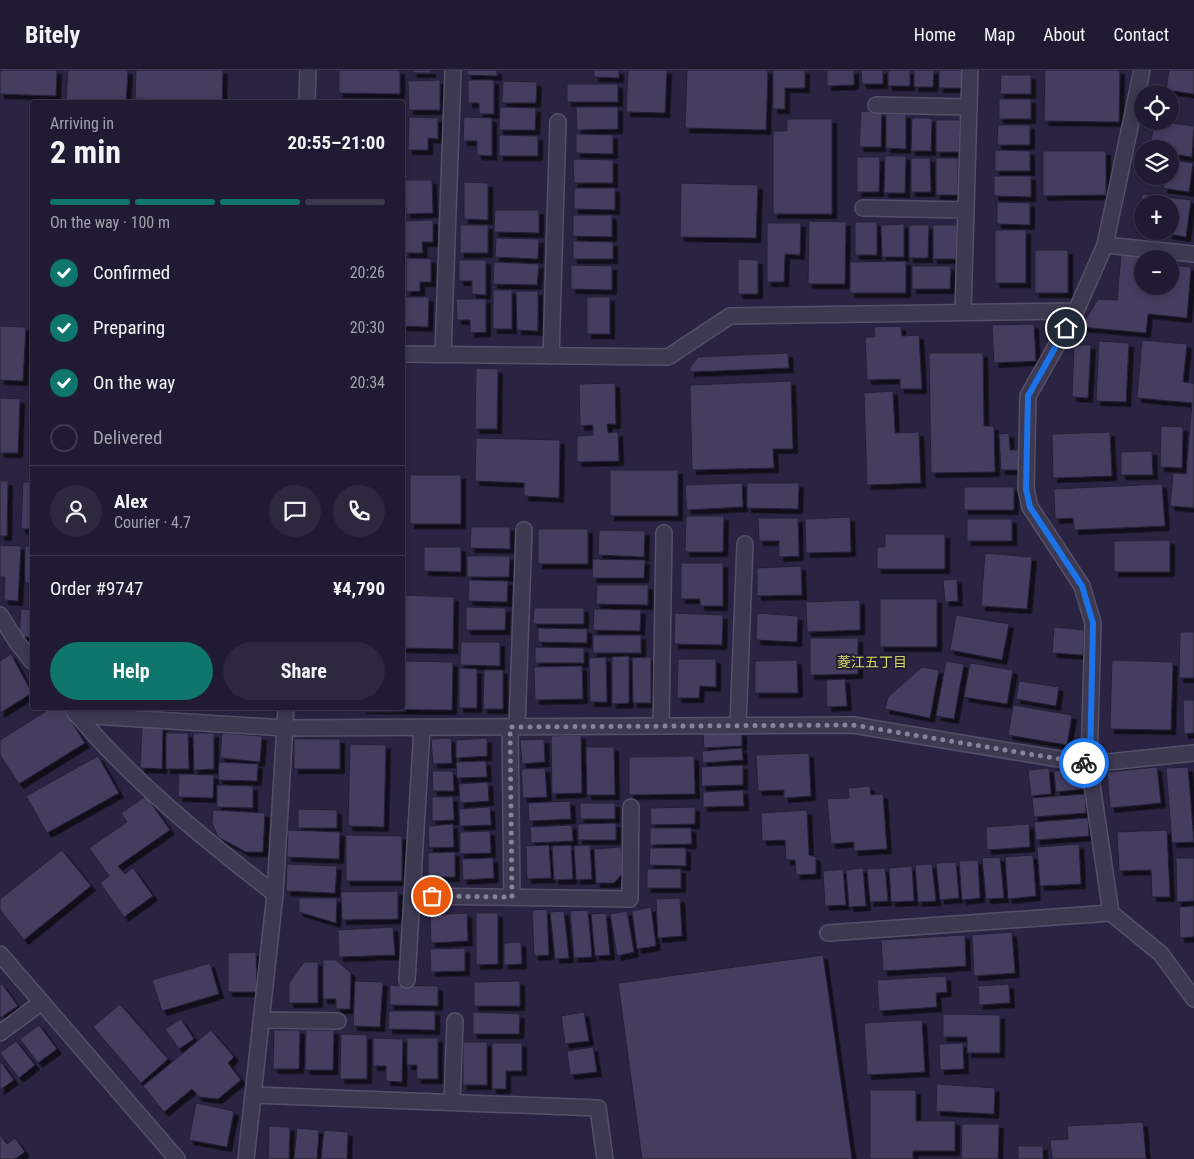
<!DOCTYPE html>
<html lang="en">
<head>
<meta charset="utf-8">
<style>
	body { margin:0; font-family:"Roboto Condensed","Noto Sans JP",sans-serif; background:#2d283e; color:#f1f3f6; height:100vh; display:flex; flex-direction:column; font-size:19px; white-space:nowrap }
	* { box-sizing:border-box; margin:0 }
	p { font-size:16px; color:#a2a1ac }
	.icon { flex:none; width:28px; height:28px; fill:none; stroke:currentColor; stroke-width:2; stroke-linecap:round; stroke-linejoin:round }
	.map { position:relative; flex:1; overflow:hidden }
	.details { position:absolute; left:30px; top:30px; width:375px; height:610px; display:flex; flex-direction:column; background:#201b32; border-radius:5px; box-shadow:0 2px 8px #0003,0 0 0 1px #3d394d }
	.details>* { flex:none }
	.buttons { position:absolute; left:1134px; top:15px; display:grid; gap:10px }
	.buttons a { display:grid; place-items:center; width:45px; height:45px; border-radius:50%; background:#201b32; box-shadow:0 2px 8px #0003,0 0 0 1px #3d394d; font-size:25px }
	.pin { position:absolute; display:grid; place-items:center; width:42px; height:42px; color:#fff; margin:-21px; border:2px solid #fff; border-radius:50%; box-shadow:0 1px 5px #0007 }
	.courier { position:absolute; display:grid; place-items:center; width:50px; height:50px; margin:-25px; border:4px solid #1a73e8; border-radius:50%; background:#fff; color:#222; box-shadow:0 1px 6px #0007 }
	.headline em { font-style:normal; font-weight:700 }
	.headline div { display:flex; flex-direction:column-reverse }
	.headline { display:flex; align-items:center; justify-content:space-between; height:85px; padding:0 20px }
	h1 { font-size:32px; font-weight:700; line-height:38px }
	.bar { display:grid; grid-template-columns:repeat(4,1fr); gap:8px 5px; align-content:center; height:60px; padding:0 20px }
	.bar i { height:6px; border-radius:4px; background:#3d394d }
	.bar .active { background:#0f766e }
	.bar p { grid-column:span 4 }
	.line { display:flex; align-items:center; gap:12px; padding:0 20px; border-top:1px solid #3d394d }
	.line div { flex:1 }
	.round { display:grid; place-items:center; flex:none; width:52px; height:52px; border-radius:26px; background:#2d283e }
	ol { padding:0 20px; list-style:none }
	li { display:flex; align-items:center; gap:15px; height:55px }
	li p { margin-inline-start:auto }
	li .icon { padding:5px; border-radius:50%; background:#0f766e; color:#fff; stroke-width:4 }
	li:last-child { color:#a2a1ac }
	li i { width:28px; height:28px; border:2px solid #3d394d; border-radius:50% }
	.action { display:flex; gap:10px; margin-top:auto; padding:10px 20px }
	.action a { flex:1; height:58px; border-radius:30px; background:#0f766e; color:#fff; font-size:20px; font-weight:700; line-height:58px; text-align:center }
	.action a+a { background:#2d283e; color:#f1f3f6 }
	header { display:flex; align-items:center; gap:30px; box-sizing:border-box; height:70px; padding:0 25px; background:#201b32; border-bottom:1px solid #3d394d }
	header strong { font-size:24px }
	nav { display:flex; gap:28px; margin-inline-start:auto; font-size:18px }
	.map>svg:first-child { display:block }
	.building { fill:#443e60; stroke:#241f39; filter:url(#shadow) }
	.lines { fill:none; stroke-linecap:round; stroke-linejoin:round }
	.minor-casing { stroke:#555069; stroke-width:18 }
	.minor { stroke:#3d3951; stroke-width:15 }
	.done { stroke:#88829c; stroke-width:5; stroke-dasharray:0 9 }
	.route { stroke:#1a73e8; stroke-width:6 }
	.labels { text-anchor:middle; stroke-width:4; stroke-linejoin:round; paint-order:stroke }
	.neighbourhood-label { font-size:14px; fill:#d6db61; stroke:#221d37 }
</style>
</head>
<body>
<header>
<strong>Bitely</strong>
<nav><a>Home</a><a>Map</a><a>About</a><a>Contact</a></nav>
</header>
<div class="map">
<svg width="1194" height="1089" viewBox="0 0 1194 1089">
	<defs>
		<filter id="shadow"><feDropShadow dx="4.5" dy="4.5" stdDeviation="0" flood-color="#0009"/></filter>
	</defs>
	<rect width="100%" height="100%" fill="#2a2442"/>
	<g class="building">
		<polygon points="0,0 57,0 56,26 0,24"/>
		<polygon points="68,0 128,0 126,32 66,30"/>
		<polygon points="136,0 223,0 222,32 135,29"/>
		<polygon points="339,0 400,0 400,24 339,23"/>
		<polygon points="412,0 431,0 431,3 413,3"/>
		<polygon points="467,0 497,0 497,6 467,5"/>
		<polygon points="594,0 619,0 619,8 594,7"/>
		<polygon points="628,0 667,0 665,43 626,42"/>
		<polygon points="687,0 768,0 766,60 685,58"/>
		<polygon points="773,0 805,0 805,18 785,18 785,39 773,39"/>
		<polygon points="827,0 854,0 854,15 827,16"/>
		<polygon points="861,0 883,0 883,14 862,14"/>
		<rect x="888" y="0" width="22" height="16"/>
		<polygon points="914,0 934,0 933,17 914,17"/>
		<rect x="939" y="0" width="24" height="18"/>
		<polygon points="1045,0 1120,0 1119,52 1044,51"/>
		<polygon points="1169,0 1194,0 1194,24 1166,20"/>
		<polygon points="1001,5 1031,5 1031,24 1000,24"/>
		<polygon points="440,10 440,40 409,40 408,11"/>
		<polygon points="468,10 494,10 494,44 479,44 479,33 468,33"/>
		<polygon points="503,11 537,12 536,33 502,33"/>
		<rect x="567" y="14" width="51" height="18"/>
		<rect x="999" y="29" width="32" height="20"/>
		<polygon points="500,37 536,38 535,60 499,60"/>
		<polygon points="576,37 618,37 618,59 577,60"/>
		<polygon points="861,41 882,42 881,77 859,77"/>
		<polygon points="886,44 906,44 906,79 886,78"/>
		<polygon points="409,47 438,48 438,69 428,68 428,80 408,80"/>
		<polygon points="464,47 492,48 492,86 477,85 477,71 463,71"/>
		<polygon points="912,48 932,48 931,81 911,81"/>
		<polygon points="787,49 832,49 832,144 773,144 773,61 787,61"/>
		<polygon points="936,50 960,50 959,82 936,82"/>
		<polygon points="1154,51 1194,56 1192,87 1170,84 1169,75 1151,72"/>
		<polygon points="998,55 1030,55 1030,75 997,75"/>
		<polygon points="576,64 613,65 613,84 576,83"/>
		<polygon points="499,65 538,66 538,86 499,86"/>
		<polygon points="995,80 1030,81 1030,101 995,101"/>
		<polygon points="1043,81 1106,81 1106,125 1043,126"/>
		<polygon points="885,86 906,86 905,123 884,123"/>
		<polygon points="857,87 880,87 879,122 857,122"/>
		<polygon points="911,88 930,88 931,122 911,122"/>
		<rect x="936" y="88" width="22" height="37"/>
		<polygon points="573,89 613,90 613,113 574,113"/>
		<polygon points="1170,90 1193,93 1189,122 1163,118 1164,111 1146,109 1147,106 1170,106"/>
		<polygon points="994,106 1031,106 1031,127 994,126"/>
		<polygon points="405,110 432,110 433,143 406,144"/>
		<polygon points="464,112 488,113 488,150 464,149"/>
		<polygon points="681,113 758,115 756,168 680,167"/>
		<polygon points="574,118 615,118 615,140 574,139"/>
		<polygon points="1142,124 1191,130 1186,167 1167,164 1170,161 1170,134 1142,134 1142,149 1138,148"/>
		<polygon points="997,132 1030,133 1030,155 997,154"/>
		<polygon points="495,140 539,140 539,163 494,162"/>
		<polygon points="573,145 612,145 612,167 573,166"/>
		<polygon points="433,150 433,172 422,172 423,183 405,183 404,151"/>
		<polygon points="809,151 846,152 845,214 808,214"/>
		<rect x="855" y="152" width="22" height="33"/>
		<polygon points="767,153 801,153 800,185 785,184 784,212 767,212"/>
		<polygon points="904,154 904,187 882,187 881,155"/>
		<rect x="460" y="155" width="28" height="28"/>
		<polygon points="909,155 929,155 928,188 909,188"/>
		<polygon points="933,155 957,155 956,189 933,189"/>
		<rect x="995" y="160" width="31" height="53"/>
		<polygon points="496,168 539,169 538,189 495,187"/>
		<polygon points="573,171 613,172 613,189 573,189"/>
		<rect x="1035" y="180" width="33" height="43"/>
		<polygon points="1121,184 1154,187 1142,189 1142,216 1170,216 1170,195 1191,197 1187,248 1148,244 1146,263 1081,257 1098,229 1117,230"/>
		<polygon points="406,188 431,189 431,212 420,212 420,221 406,222"/>
		<polygon points="738,189 758,190 758,224 738,224"/>
		<polygon points="459,190 486,190 486,225 472,224 472,211 459,211"/>
		<polygon points="906,191 906,223 850,223 850,192"/>
		<polygon points="494,192 539,194 537,215 493,214"/>
		<polygon points="571,195 612,196 612,220 571,219"/>
		<polygon points="912,196 951,196 950,219 912,219"/>
		<rect x="493" y="220" width="19" height="39"/>
		<polygon points="516,221 538,221 538,261 517,260"/>
		<polygon points="403,227 429,227 428,257 402,256"/>
		<rect x="587" y="227" width="23" height="37"/>
		<polygon points="456,229 486,229 486,262 470,263 470,250 457,250"/>
		<polygon points="1034,254 1036,291 994,293 992,255"/>
		<polygon points="0,256 26,257 23,311 0,310"/>
		<polygon points="901,256 902,266 919,265 922,319 900,319 900,309 867,310 865,267 875,267 874,257"/>
		<polygon points="1142,270 1187,274 1183,312 1194,313 1194,438 1170,436 1173,403 1186,404 1192,333 1137,328"/>
		<polygon points="1099,271 1129,273 1126,332 1096,331"/>
		<polygon points="1074,275 1091,275 1088,328 1072,327"/>
		<polygon points="788,283 789,298 690,302 690,297 698,287"/>
		<polygon points="929,283 983,283 984,356 994,356 995,402 931,403"/>
		<polygon points="476,298 498,299 497,359 475,359"/>
		<polygon points="791,311 793,379 773,379 774,398 692,400 690,315"/>
		<polygon points="615,313 616,354 607,354 608,363 618,362 619,391 577,392 577,366 593,365 593,355 580,356 579,314"/>
		<polygon points="893,321 895,363 919,362 921,413 867,415 864,323"/>
		<polygon points="0,328 20,329 18,383 0,383"/>
		<polygon points="1161,356 1183,357 1182,398 1160,397"/>
		<polygon points="1110,362 1112,406 1053,408 1052,364"/>
		<polygon points="1009,363 1010,380 1018,380 1019,400 1001,400 999,364"/>
		<polygon points="476,368 560,370 559,428 524,426 524,413 475,411"/>
		<polygon points="1152,381 1153,405 1121,405 1121,382"/>
		<rect x="610" y="400" width="68" height="46"/>
		<rect x="410" y="405" width="51" height="49"/>
		<polygon points="0,411 8,411 7,466 0,466"/>
		<polygon points="23,412 32,412 32,459 21,459"/>
		<polygon points="742,413 743,437 687,440 685,415"/>
		<polygon points="747,413 799,413 798,439 747,438"/>
		<polygon points="1162,414 1165,456 1074,460 1073,448 1055,449 1054,419"/>
		<rect x="964" y="417" width="50" height="23"/>
		<polygon points="686,446 724,446 723,482 685,482"/>
		<polygon points="850,447 851,482 806,483 805,449"/>
		<polygon points="758,448 798,448 799,486 779,487 779,471 759,471"/>
		<rect x="967" y="449" width="45" height="22"/>
		<polygon points="471,457 510,457 510,479 470,478"/>
		<rect x="538" y="459" width="50" height="35"/>
		<polygon points="599,460 645,461 644,487 598,485"/>
		<polygon points="885,464 945,464 945,499 877,499 877,477 885,477"/>
		<polygon points="1170,470 1170,502 1114,502 1114,471"/>
		<polygon points="0,475 21,476 18,531 4,530 5,507 0,507"/>
		<rect x="25" y="476" width="7" height="37"/>
		<polygon points="424,477 461,477 461,502 424,501"/>
		<polygon points="985,483 1032,487 1027,539 981,536"/>
		<polygon points="467,486 510,486 509,507 467,507"/>
		<polygon points="593,489 645,490 644,508 592,508"/>
		<polygon points="681,493 723,493 723,536 700,536 700,529 681,529"/>
		<polygon points="801,496 802,525 757,526 757,498"/>
		<polygon points="957,509 958,531 945,532 943,510"/>
		<polygon points="469,510 508,511 507,532 468,531"/>
		<polygon points="597,515 648,515 648,535 596,534"/>
		<polygon points="402,525 454,527 453,579 402,578"/>
		<rect x="880" y="529" width="57" height="48"/>
		<polygon points="860,530 860,560 807,562 806,532"/>
		<polygon points="466,537 506,538 505,560 466,560"/>
		<polygon points="534,538 584,538 584,554 533,554"/>
		<polygon points="21,539 32,540 32,567 19,567"/>
		<polygon points="594,539 641,540 640,561 593,560"/>
		<polygon points="675,543 723,545 722,575 674,574"/>
		<polygon points="757,543 798,546 797,572 756,570"/>
		<polygon points="956,545 1009,554 1002,590 950,580"/>
		<polygon points="1054,557 1084,560 1083,585 1052,583"/>
		<polygon points="538,558 587,559 587,573 538,572"/>
		<polygon points="1180,562 1194,562 1194,608 1179,608"/>
		<rect x="593" y="565" width="48" height="18"/>
		<polygon points="810,568 858,568 858,604 810,605"/>
		<polygon points="461,572 500,572 500,596 460,595"/>
		<polygon points="535,577 584,578 584,593 535,593"/>
		<polygon points="11,584 32,623 0,643 0,591"/>
		<polygon points="629,586 629,633 612,634 612,587"/>
		<polygon points="606,587 607,632 590,632 589,588"/>
		<polygon points="651,587 651,633 633,633 632,588"/>
		<polygon points="678,589 716,589 716,617 700,616 699,628 677,628"/>
		<polygon points="797,590 798,623 755,623 755,591"/>
		<polygon points="1112,590 1173,592 1171,660 1110,659"/>
		<polygon points="402,591 453,592 452,640 361,639 402,638"/>
		<polygon points="946,591 964,594 954,649 936,646"/>
		<polygon points="970,593 1013,600 1007,634 964,627"/>
		<polygon points="582,596 583,629 535,630 534,597"/>
		<polygon points="922,597 939,600 930,648 885,639 888,627"/>
		<polygon points="459,598 477,599 477,638 459,638"/>
		<polygon points="484,600 503,600 503,639 483,639"/>
		<polygon points="845,609 847,636 827,637 826,610"/>
		<polygon points="1019,611 1059,617 1056,636 1016,629"/>
		<polygon points="1183,630 1194,630 1194,663 1184,664"/>
		<polygon points="1013,635 1072,645 1067,675 1008,665"/>
		<polygon points="51,638 63,638 85,673 19,714 0,685 0,670"/>
		<polygon points="142,656 163,657 162,699 140,698"/>
		<polygon points="742,662 742,676 704,678 703,664"/>
		<polygon points="166,663 188,663 189,699 166,699"/>
		<polygon points="193,663 214,663 214,699 194,700"/>
		<polygon points="222,663 262,666 260,692 220,688"/>
		<polygon points="581,665 582,723 552,724 551,666"/>
		<polygon points="451,668 452,693 433,694 431,669"/>
		<polygon points="487,668 487,686 456,688 456,670"/>
		<rect x="294" y="669" width="46" height="30"/>
		<polygon points="544,669 545,692 522,694 520,670"/>
		<polygon points="350,674 386,675 384,757 348,756"/>
		<polygon points="586,677 614,677 615,725 587,725"/>
		<polygon points="742,678 743,690 703,693 702,681"/>
		<polygon points="809,683 811,726 784,728 784,720 758,721 756,685"/>
		<polygon points="98,686 119,723 47,763 26,726"/>
		<polygon points="694,686 695,724 629,725 629,687"/>
		<polygon points="486,691 487,707 457,708 456,692"/>
		<polygon points="219,692 258,694 257,711 218,710"/>
		<polygon points="743,695 743,715 702,716 701,697"/>
		<polygon points="1157,697 1161,733 1110,738 1107,702"/>
		<polygon points="1188,697 1194,772 1172,773 1166,698"/>
		<polygon points="545,698 547,727 523,728 521,699"/>
		<polygon points="1049,698 1051,724 1031,726 1028,700"/>
		<polygon points="1083,698 1085,719 1056,722 1054,701"/>
		<polygon points="432,701 453,701 454,721 433,721"/>
		<polygon points="179,704 214,705 213,728 178,727"/>
		<polygon points="488,712 489,731 460,733 459,714"/>
		<polygon points="217,715 253,716 253,738 217,737"/>
		<polygon points="870,716 871,725 883,724 887,779 854,781 854,772 831,774 827,729 849,728 848,718"/>
		<polygon points="743,720 744,736 703,737 703,722"/>
		<polygon points="1085,724 1086,743 1034,747 1032,728"/>
		<polygon points="146,726 170,760 118,796 125,804 133,798 153,826 124,847 100,813 109,806 89,778 127,752 121,743"/>
		<polygon points="432,727 453,727 454,750 432,751"/>
		<polygon points="570,731 571,749 529,751 528,733"/>
		<rect x="580" y="733" width="35" height="16"/>
		<polygon points="490,737 491,755 460,756 459,739"/>
		<polygon points="695,737 695,754 651,755 650,738"/>
		<polygon points="298,739 337,740 337,758 298,758"/>
		<polygon points="213,740 265,743 263,782 246,782 218,767 212,753"/>
		<polygon points="807,740 809,785 816,787 816,804 796,805 795,790 786,790 785,770 762,771 761,743"/>
		<polygon points="1088,748 1089,766 1036,770 1034,752"/>
		<polygon points="616,753 616,770 578,770 578,754"/>
		<polygon points="453,754 454,777 429,778 428,756"/>
		<polygon points="1029,754 1030,777 987,780 986,757"/>
		<polygon points="572,755 573,771 531,773 530,757"/>
		<polygon points="650,758 691,758 692,774 650,775"/>
		<polygon points="288,760 340,762 339,789 287,787"/>
		<polygon points="1167,760 1170,827 1152,827 1151,800 1119,801 1117,762"/>
		<polygon points="490,761 491,783 460,784 460,762"/>
		<polygon points="346,765 402,766 402,811 346,811"/>
		<polygon points="1079,774 1081,814 1040,816 1037,777"/>
		<polygon points="549,775 551,808 527,809 526,776"/>
		<polygon points="571,775 573,809 554,810 552,776"/>
		<polygon points="590,775 592,809 576,810 574,776"/>
		<polygon points="621,777 623,803 614,813 596,813 594,779"/>
		<polygon points="650,778 686,778 686,796 649,795"/>
		<polygon points="62,780 91,816 24,870 0,840 0,829"/>
		<polygon points="455,782 455,807 428,807 428,783"/>
		<polygon points="1033,785 1036,826 1008,829 1005,787"/>
		<polygon points="1000,787 1004,828 986,829 982,788"/>
		<polygon points="493,788 494,808 463,810 462,789"/>
		<polygon points="1176,788 1194,788 1194,831 1177,832"/>
		<polygon points="978,790 980,828 962,830 959,791"/>
		<polygon points="956,792 959,828 940,830 936,793"/>
		<polygon points="287,794 337,796 335,823 286,821"/>
		<polygon points="932,794 936,831 918,832 915,795"/>
		<polygon points="912,796 914,831 891,832 889,798"/>
		<polygon points="863,798 866,836 849,837 846,800"/>
		<polygon points="885,798 888,831 870,832 867,799"/>
		<rect x="647" y="799" width="34" height="19"/>
		<polygon points="843,799 846,835 825,836 823,801"/>
		<polygon points="398,821 398,849 342,850 341,822"/>
		<polygon points="299,828 337,828 336,853 299,842"/>
		<polygon points="680,828 682,866 658,868 656,829"/>
		<polygon points="1194,836 1194,867 1180,868 1179,837"/>
		<polygon points="651,837 656,876 637,879 632,841"/>
		<polygon points="547,839 549,885 534,886 532,840"/>
		<polygon points="588,840 592,887 574,888 570,841"/>
		<polygon points="564,841 569,888 555,889 550,842"/>
		<polygon points="627,841 634,882 617,886 610,844"/>
		<polygon points="467,843 468,871 431,873 430,845"/>
		<polygon points="476,843 498,843 498,894 476,895"/>
		<polygon points="606,843 610,885 595,886 591,844"/>
		<polygon points="393,857 395,885 339,887 338,860"/>
		<polygon points="1012,862 1015,903 974,906 972,865"/>
		<polygon points="965,865 966,896 883,901 881,870"/>
		<polygon points="521,872 522,894 504,895 504,873"/>
		<polygon points="465,878 465,901 431,902 430,879"/>
		<polygon points="256,882 257,922 228,922 228,883"/>
		<polygon points="823,885 852,1089 642,1089 618,913"/>
		<polygon points="323,890 336,890 351,903 350,939 336,939 336,929 323,929"/>
		<polygon points="304,892 318,892 318,933 289,933 289,913"/>
		<polygon points="210,893 219,924 162,941 152,910"/>
		<polygon points="946,906 947,922 936,923 937,937 879,941 877,910"/>
		<polygon points="355,911 383,912 380,957 353,956"/>
		<polygon points="520,911 520,936 474,936 474,912"/>
		<polygon points="2,914 18,936 0,948 0,915"/>
		<polygon points="1009,914 1010,933 979,935 978,916"/>
		<polygon points="390,915 438,916 438,936 390,935"/>
		<polygon points="120,934 168,989 141,1013 93,957"/>
		<polygon points="389,941 435,941 435,960 388,959"/>
		<polygon points="473,942 520,944 519,964 473,964"/>
		<polygon points="584,942 589,971 565,974 561,946"/>
		<polygon points="943,944 1000,945 1000,983 967,983 967,967 943,967"/>
		<polygon points="181,949 194,969 179,979 165,959"/>
		<polygon points="922,950 925,1002 867,1005 864,953"/>
		<polygon points="39,955 57,979 38,993 20,969"/>
		<polygon points="211,960 234,987 228,993 241,1010 218,1029 199,1027 192,1019 164,1042 143,1016"/>
		<polygon points="274,960 300,960 299,999 273,999"/>
		<polygon points="306,960 334,960 333,1000 305,1000"/>
		<polygon points="341,964 367,965 367,1009 340,1009"/>
		<polygon points="373,968 403,969 402,1012 386,1011 386,996 373,996"/>
		<polygon points="407,968 438,968 438,1009 417,1009 417,995 407,995"/>
		<polygon points="16,971 35,995 19,1008 0,983"/>
		<rect x="463" y="972" width="24" height="43"/>
		<polygon points="492,973 522,973 522,1001 506,1001 506,1019 492,1019"/>
		<polygon points="963,973 964,999 940,1000 939,974"/>
		<polygon points="593,977 597,1002 570,1005 567,981"/>
		<polygon points="0,991 14,1010 0,1020"/>
		<polygon points="937,1014 995,1018 994,1044 936,1041"/>
		<polygon points="870,1020 916,1020 916,1051 955,1051 955,1081 913,1081 913,1089 870,1089"/>
		<polygon points="196,1033 234,1041 227,1077 189,1070"/>
		<polygon points="1143,1052 1146,1089 1052,1089 1050,1070 1068,1069 1067,1056"/>
		<polygon points="962,1054 999,1054 998,1089 961,1089"/>
		<polygon points="269,1056 290,1057 289,1089 268,1089"/>
		<polygon points="297,1058 319,1060 317,1089 294,1089"/>
		<polygon points="324,1060 348,1062 347,1089 321,1089"/>
		<polygon points="0,1065 7,1074 15,1068 25,1082 15,1089 0,1089"/>
		<rect x="1018" y="1076" width="25" height="13"/>
	</g>
	<g class="lines">
		<defs>
			<g id="minor">
				<polyline points="307,32 308,0"/>
				<polyline points="876,35 969,37"/>
				<polyline points="863,138 966,140"/>
				<polyline points="1105,175 1142,0"/>
				<polyline points="1076,241 1028,326 1026,419 1030,437 1082,516 1093,553 1089,694 1111,843 1161,884 1194,929"/>
				<polyline points="963,242 970,0"/>
				<polyline points="402,284 668,287 730,246 1076,241 1105,175 1194,184"/>
				<polyline points="443,284 453,0"/>
				<polyline points="551,286 558,52"/>
				<polyline points="0,545 17,572 32,591"/>
				<path d="M74,641c58,70 129,127 201,183"/>
				<polyline points="77,645 285,658 853,655 1089,694 1194,683"/>
				<polyline points="738,655 745,474"/>
				<polyline points="661,656 664,463"/>
				<polyline points="510,657 512,827"/>
				<polyline points="517,657 524,460"/>
				<polyline points="412,826 630,829 631,737"/>
				<polyline points="828,863 1111,843"/>
				<polyline points="0,884 177,1089"/>
				<polyline points="407,910 422,658"/>
				<polyline points="262,950 338,951"/>
				<polyline points="0,963 42,932"/>
				<polyline points="254,1025 598,1038 605,1089"/>
				<polyline points="452,1032 455,951"/>
				<polyline points="246,1089 275,824 286,638"/>
			</g>
		</defs>
		<use href="#minor" class="minor-casing"/>
		<use href="#minor" class="minor"/>
	</g>
	<g class="lines">
		<polyline class="done" points="432,826 512,827 510,657 853,655 1084,693"/>
		<polyline class="route" points="1066,258 1028,326 1026,419 1030,437 1082,516 1093,553 1090,694 1084,693"/>
	</g>
	<g class="labels">
		<g class="neighbourhood-label">
			<text x="872" y="597">菱江五丁目</text>
		</g>
	</g>
</svg>
<div class="buttons">
<a><svg class="icon" aria-label="locate" viewBox="0 0 24 24"><circle cx="12" cy="12" r="6"/><path d="M12 2v4M12 18v4M2 12h4M18 12h4"/></svg></a>
<a><svg class="icon" aria-label="layers" viewBox="0 0 24 24"><path d="M12 4l9 5-9 5-9-5zM3 14l9 5 9-5"/></svg></a>
<a>+</a>
<a>−</a>
</div>
<div class="pin" style="left:432px;top:826px;background:#ea580c"><svg class="icon" aria-label="bag" viewBox="0 0 24 24"><path d="M5 8h14l-1 12H6zM9 8a3 3 0 0 1 6 0"/></svg></div>
<div class="pin" style="left:1066px;top:258px;background:#1f2937"><svg class="icon" aria-label="home" viewBox="0 0 24 24"><path d="M3 11l9-7 9 7M6 9v11h12V9"/></svg></div>
<div class="courier" style="left:1084px;top:693px"><svg class="icon" aria-label="bike" viewBox="0 0 24 24"><circle cx="6" cy="16" r="4"/><circle cx="18" cy="16" r="4"/><path d="M6 16l4-8h5l3 8M10 8l3 8H6M13 5h3"/></svg></div>
<section class="details">
<div class="headline"><div><h1>2 min</h1><p>Arriving in</p></div><em>20:55–21:00</em></div>
<div class="bar"><i class="active"></i><i class="active"></i><i class="active"></i><i></i><p>On the way · 100 m</p></div>
<ol>
<li><svg class="icon" aria-label="check" viewBox="0 0 24 24"><path d="M5 12l5 5 9-10"/></svg>Confirmed<p>20:26</p></li>
<li><svg class="icon" aria-label="check" viewBox="0 0 24 24"><path d="M5 12l5 5 9-10"/></svg>Preparing<p>20:30</p></li>
<li><svg class="icon" aria-label="check" viewBox="0 0 24 24"><path d="M5 12l5 5 9-10"/></svg>On the way<p>20:34</p></li>
<li><i></i>Delivered</li>
</ol>
<div class="line" style="height:90px"><a class="round"><svg class="icon" aria-label="person" viewBox="0 0 24 24"><circle cx="12" cy="8" r="4"/><path d="M4 21q1-7 8-7t8 7"/></svg></a><div><b>Alex</b><p>Courier · 4.7</p></div><a class="round"><svg class="icon" aria-label="chat" viewBox="0 0 24 24"><path d="M4 5h16v11H9l-5 4z"/></svg></a><a class="round"><svg class="icon" aria-label="phone" viewBox="0 0 24 24"><path d="M5 4h4l2 5-3 2q2 4 5 5l2-3 5 2v4C11 20 4 13 5 4z"/></svg></a></div>
<div class="line" style="height:65px"><div>Order #9747</div><b>¥4,790</b></div>
<div class="action"><a>Help</a><a>Share</a></div>
</section>
</div>
</body>
</html>
